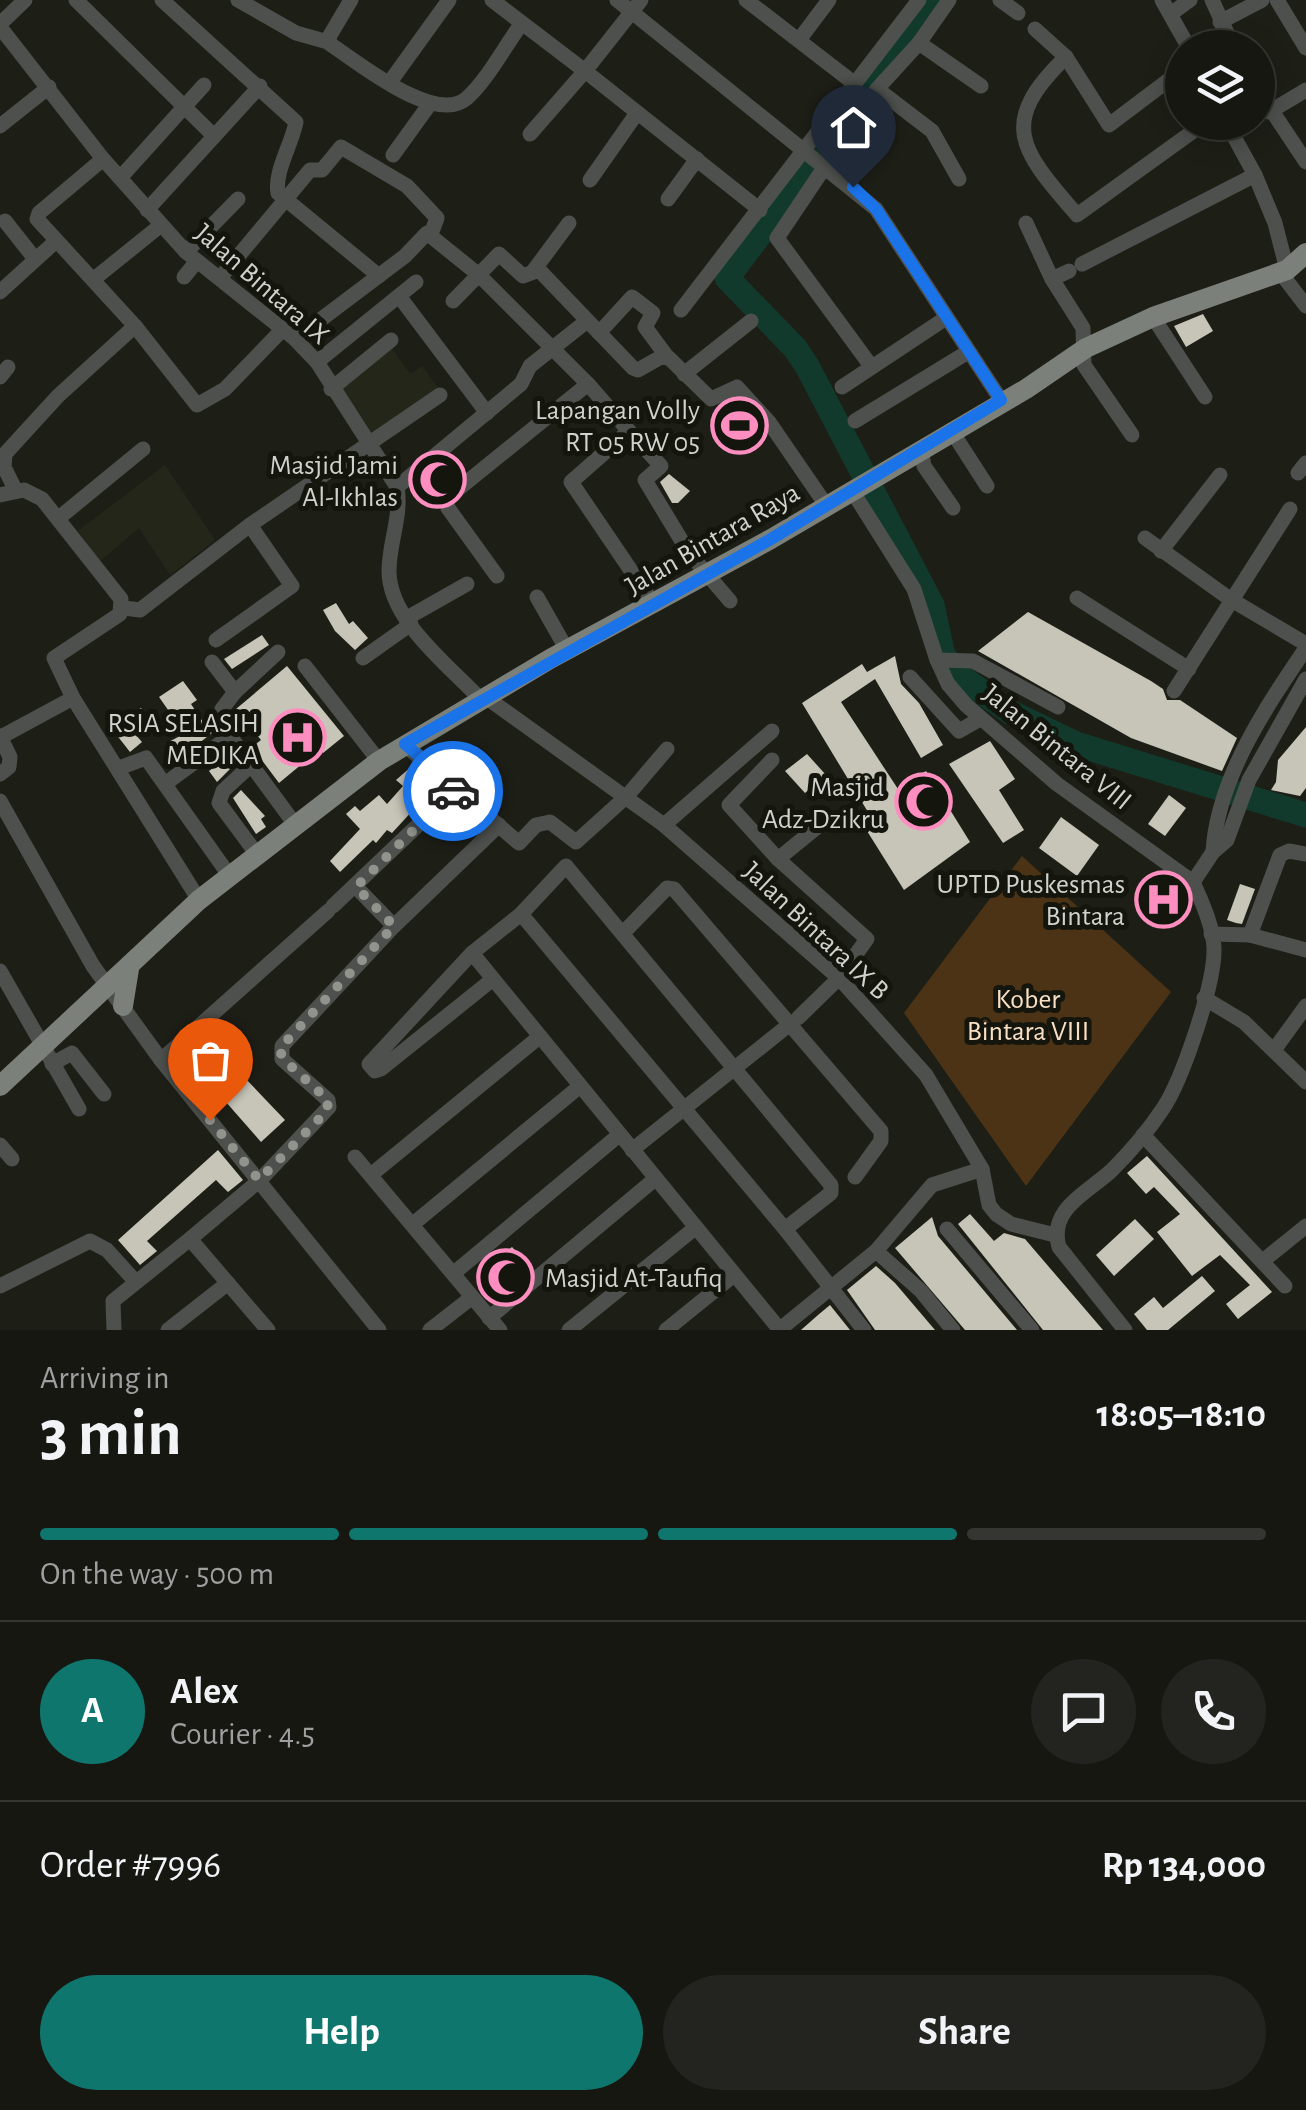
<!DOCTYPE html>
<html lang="en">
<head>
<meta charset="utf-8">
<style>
	body { margin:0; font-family:"Alegreya Sans",sans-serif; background:#23241f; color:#f1f3f6; height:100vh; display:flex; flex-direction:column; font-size:38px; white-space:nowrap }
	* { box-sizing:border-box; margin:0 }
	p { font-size:32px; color:#9e9f9f }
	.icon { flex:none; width:55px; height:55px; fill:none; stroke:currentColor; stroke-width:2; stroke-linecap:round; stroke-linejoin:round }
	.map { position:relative; height:1330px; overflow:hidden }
	.details { display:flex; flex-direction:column; background:#161711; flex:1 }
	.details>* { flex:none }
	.buttons { position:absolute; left:1165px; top:30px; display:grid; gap:20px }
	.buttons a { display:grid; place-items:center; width:110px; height:110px; border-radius:50%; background:#161711; box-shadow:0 5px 25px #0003,0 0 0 2px #353631; font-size:50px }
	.pin { position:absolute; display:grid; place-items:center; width:85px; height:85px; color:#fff; margin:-102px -42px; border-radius:50% 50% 50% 0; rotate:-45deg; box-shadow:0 0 10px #0007 }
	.pin .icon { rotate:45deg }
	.courier { position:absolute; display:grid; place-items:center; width:100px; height:100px; margin:-50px; border:8px solid #1a73e8; border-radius:50%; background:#fff; color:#222; box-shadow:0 2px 12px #0007 }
	.head em { font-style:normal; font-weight:700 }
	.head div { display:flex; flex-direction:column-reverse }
	.head { display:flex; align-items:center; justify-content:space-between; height:170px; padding:0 40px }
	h1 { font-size:65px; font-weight:700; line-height:75px }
	.bar { display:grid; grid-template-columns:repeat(4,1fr); gap:15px 10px; align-content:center; height:120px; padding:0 40px }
	.bar i { height:12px; border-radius:8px; background:#353631 }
	.bar .active { background:#0f766e }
	.bar p { grid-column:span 4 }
	.line { display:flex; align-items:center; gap:25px; padding:0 40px; border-top:2px solid #353631 }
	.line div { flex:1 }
	.round { display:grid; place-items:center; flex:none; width:105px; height:105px; border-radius:52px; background:#23241f }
	.button { display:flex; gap:20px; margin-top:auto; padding:20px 40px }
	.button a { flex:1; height:115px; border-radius:60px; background:#0f766e; color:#fff; font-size:40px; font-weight:700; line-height:115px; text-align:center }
	.button a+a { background:#23241f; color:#f1f3f6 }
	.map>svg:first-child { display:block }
	.built { fill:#232618 }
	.green { fill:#4c3316 }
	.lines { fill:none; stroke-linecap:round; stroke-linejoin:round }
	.river { stroke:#113a2d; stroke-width:25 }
	.building { fill:#c7c4b8 }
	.minor { stroke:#4d504c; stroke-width:15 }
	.major { stroke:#7b817a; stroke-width:20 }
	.done { stroke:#92938d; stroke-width:10; stroke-dasharray:0 18 }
	.route { stroke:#1a73e8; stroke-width:12 }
	.labels { text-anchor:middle; stroke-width:10; stroke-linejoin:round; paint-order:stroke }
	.street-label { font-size:28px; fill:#d1d2cd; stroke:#14160e }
	.poi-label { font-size:28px; fill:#d1d2cd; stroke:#14160e; text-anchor:end }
	.park-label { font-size:28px; fill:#f9dfc4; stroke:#14160e }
</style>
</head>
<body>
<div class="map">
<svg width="1306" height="1330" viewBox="0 0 1306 1330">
	<rect width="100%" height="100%" fill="#1d1f17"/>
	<g class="built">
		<polygon points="391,347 410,374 422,366 441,392 372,440 334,387"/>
		<polygon points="165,465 215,540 170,575 139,528 99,562 78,531"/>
	</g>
	<g class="green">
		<polygon points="745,400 764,422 731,448 714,427"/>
		<polygon points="1022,856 1171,992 1026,1186 904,1013"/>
	</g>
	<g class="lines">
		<polyline class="river" points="937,0 727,278 795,348 807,366 932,605 943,656 968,682 1010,712 1076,744 1306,815"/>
	</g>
	<g class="building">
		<polygon points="1203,314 1213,331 1186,347 1174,326"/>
		<polygon points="669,474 690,491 678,503 672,503 660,482"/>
		<polygon points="336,603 349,624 353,621 368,638 355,650 335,631 323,610"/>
		<polygon points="1028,612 1151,681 1163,689 1167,700 1180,700 1237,738 1222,771 1131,738 978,651"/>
		<polygon points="262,635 269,645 232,669 224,659"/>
		<polygon points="895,656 901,684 919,703 943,745 921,758 875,679 841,702 898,789 926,771 970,842 904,890 862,823 871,817 802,703 862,664 867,672"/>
		<polygon points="287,666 344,736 323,753 320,749 279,783 252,747 261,740 236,709"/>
		<polygon points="183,681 197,700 191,704 203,722 210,717 216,730 194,747 170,756 165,744 193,729 181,711 173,717 159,697"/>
		<polygon points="141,708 151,724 135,734 142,742 130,752 112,729"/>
		<polygon points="1306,727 1306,788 1300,796 1271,790 1276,782 1278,760"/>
		<polygon points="990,741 1015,779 999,790 1024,830 1003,843 949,764"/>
		<polygon points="807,754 826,775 805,793 785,771"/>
		<polygon points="230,755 236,763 217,782 209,771"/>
		<polygon points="412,766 429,780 409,802 415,808 392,833 387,830 376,843 373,840 340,872 330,861 360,829 346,814 355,806 360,811 379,795 387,804 403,786 396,780"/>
		<polygon points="241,790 265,816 261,819 266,827 256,834 233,798"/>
		<polygon points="1169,795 1186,808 1165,836 1148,824"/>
		<polygon points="1061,817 1099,845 1077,876 1039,848"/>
		<polygon points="1240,884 1255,889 1242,924 1236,923 1227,920"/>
		<polygon points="214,1037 230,1055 227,1059 285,1120 261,1142 211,1085 220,1077 198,1050"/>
		<polygon points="218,1150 243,1180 228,1192 216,1180 147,1241 157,1251 140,1265 118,1240"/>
		<polygon points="1147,1156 1272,1292 1238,1319 1226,1304 1250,1285 1220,1255 1192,1276 1157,1232 1180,1214 1154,1187 1146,1194 1127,1173"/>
		<polygon points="970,1214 994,1241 1004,1233 1025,1239 1103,1330 1043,1330 958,1224"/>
		<polygon points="932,1217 938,1236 1017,1330 965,1330 895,1248"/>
		<polygon points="1135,1219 1154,1239 1114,1276 1096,1255"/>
		<polygon points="512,1247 531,1268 494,1299 478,1281 488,1274 484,1269"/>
		<polygon points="876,1266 895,1283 935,1330 875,1330 847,1290"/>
		<polygon points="1202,1276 1215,1291 1168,1330 1147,1330 1134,1314 1154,1297 1163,1308"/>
		<polygon points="830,1305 850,1330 801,1330 818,1315"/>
	</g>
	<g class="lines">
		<g class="minor">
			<polyline points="76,0 214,136"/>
			<path d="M162,0l134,122c-4,22 -22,50 -18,71l101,83"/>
			<polyline points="238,0 296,33 328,42"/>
			<path d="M351,0l-22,37 1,7c29,19 106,82 137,54 21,-19 38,-52 55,-75"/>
			<polyline points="492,0 585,71 530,134"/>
			<polyline points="617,0 876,209 1001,400"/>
			<polyline points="641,0 585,71 760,210"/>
			<polyline points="746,0 855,84"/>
			<polyline points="1000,0 1018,13"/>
			<polyline points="1162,0 1189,48"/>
			<polyline points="1212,0 1234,48"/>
			<polyline points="1277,0 1306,48"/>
			<polyline points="1172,13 1190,0"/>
			<polyline points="1220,22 1262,0"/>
			<polyline points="0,24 25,0"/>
			<path d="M0,27l103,132 83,93 109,87 22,23 80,125c5,29 -8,55 -8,84 0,50 62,96 93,130"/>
			<polyline points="1035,29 1066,57 1109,125 1182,70"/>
			<polyline points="799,40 829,0"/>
			<polyline points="919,43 981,86"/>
			<path d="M1066,57c-70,67 -44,94 11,158l129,-93"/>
			<polyline points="390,82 449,0"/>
			<polyline points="877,89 932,131 959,179"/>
			<polyline points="1258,90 1306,162"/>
			<polyline points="1269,112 1306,90"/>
			<polyline points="1226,122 1255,175"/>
			<polyline points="0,126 49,87"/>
			<polyline points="393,155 429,105"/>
			<polyline points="103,159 39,213 37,219 135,326 197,405 225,389 283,329"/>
			<polyline points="120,178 204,85"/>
			<polyline points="590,180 637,113"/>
			<polyline points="668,199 697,159"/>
			<polyline points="147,210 260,86"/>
			<polyline points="5,221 35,259"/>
			<polyline points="1026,223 1052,279"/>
			<polyline points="186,252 238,199"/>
			<polyline points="1082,264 1255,175 1275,223 1287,270"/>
			<polyline points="534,270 569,223"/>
			<polyline points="1069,271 1052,279 1083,328 1084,365 1132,435"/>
			<polyline points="1280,272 1306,306"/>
			<polyline points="184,277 197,261"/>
			<polyline points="220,278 310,170 322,170 341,147 407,186 437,218 431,234"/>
			<polyline points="94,279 161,225"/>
			<polyline points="0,292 56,241"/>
			<polyline points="399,296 487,413"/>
			<polyline points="453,301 499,254 523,276 539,270 633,368 638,370 661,357 669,358 711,399 737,387 769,422 826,505"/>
			<polyline points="681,310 919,0"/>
			<polyline points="1153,317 1205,397"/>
			<polyline points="599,333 632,297 653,313 645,327 668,358"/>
			<polyline points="295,339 405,256 427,233 479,275 588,384 446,499 448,508 497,576"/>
			<polyline points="317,362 416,282"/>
			<polyline points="871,366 777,238 877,89 919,43 949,0"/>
			<polyline points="684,374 751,321"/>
			<polyline points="0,377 8,367"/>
			<polyline points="588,384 629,431"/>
			<polyline points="842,387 946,318"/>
			<polyline points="331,389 391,340"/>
			<polyline points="855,421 968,352"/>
			<polyline points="951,430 987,486"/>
			<polyline points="728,431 758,410"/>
			<polyline points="921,449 924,466 953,508"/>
			<polyline points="1298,473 1306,463"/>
			<polyline points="397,487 521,384 530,366 587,321"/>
			<path d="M851,489l63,100 23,71 11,24 18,21 91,79 136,98c9,20 20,44 21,66 1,36 -32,133 -52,162 -14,21 -32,42 -50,60 -23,22 -64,38 -53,77l66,83"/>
			<polyline points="16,491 4,467 5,454 58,396 135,326"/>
			<polyline points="0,495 24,490 42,499 121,599 120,614 54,658 73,698 199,900"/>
			<polyline points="60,517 143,449"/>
			<polyline points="1145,538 1230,599 1306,644"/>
			<polyline points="1161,551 1220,475"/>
			<polyline points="537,597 567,650"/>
			<polyline points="1077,598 1189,669"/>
			<polyline points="653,603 571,482 629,431 661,466 645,480 689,553 730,601"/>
			<polyline points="124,608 140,610 250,525 440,395"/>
			<polyline points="407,618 467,584"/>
			<polyline points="216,640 292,586 250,525"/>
			<polyline points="278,652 235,692 222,709 230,736 294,823"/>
			<polyline points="363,658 411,624"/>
			<polyline points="937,660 973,661 1058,707"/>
			<polyline points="212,662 235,692"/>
			<polyline points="305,666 379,761"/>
			<polyline points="910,677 959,731 980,719"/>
			<polyline points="1174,691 1290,509"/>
			<polyline points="487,698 664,825 839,978 926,1075 982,1169 989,1205 996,1214 1011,1224 1055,1235"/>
			<polyline points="0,736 10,757 9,767 0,774"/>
			<polyline points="1,737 73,698"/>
			<polyline points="405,745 519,843 536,825 550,822 576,842 627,796 667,749"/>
			<polyline points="772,760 729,805 778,859 867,939 839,978 798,1018"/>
			<polyline points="251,765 223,791 219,803 256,853"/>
			<polyline points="119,768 146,758 229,875"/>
			<polyline points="165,784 230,736"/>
			<polyline points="0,801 93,966 161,1060 379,1330"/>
			<polyline points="664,825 772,731"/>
			<path d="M1213,852c4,-73 53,-145 93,-204"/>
			<polyline points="778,859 816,828"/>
			<polyline points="1193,882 1213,852 1227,840 1249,780 1306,679"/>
			<polyline points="356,887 394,926"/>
			<polyline points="333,906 457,788"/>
			<polyline points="521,914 785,1229 864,1330"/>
			<polyline points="625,931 667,888 674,889 881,1131 881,1141 855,1177"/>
			<polyline points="1211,934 1250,935 1306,950"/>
			<polyline points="1250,935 1280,855 1289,851 1306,854"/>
			<polyline points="472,953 780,1330"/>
			<polyline points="0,971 79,1109"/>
			<polyline points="493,979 381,1069 375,1071 369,1064 472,953 521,914 566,866 831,1185 831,1193 785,1229"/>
			<polyline points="1204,998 1244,1022 1306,1082"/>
			<polyline points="1274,1050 1306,1006"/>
			<polyline points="161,1060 328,911"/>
			<polyline points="52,1064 72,1053 104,1094"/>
			<polyline points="1143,1135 1285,1286"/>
			<polyline points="0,1145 12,1159"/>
			<polyline points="632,1150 790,1024"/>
			<polyline points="355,1157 500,1330"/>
			<polyline points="372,1174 538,1038"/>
			<polyline points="413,1224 579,1087"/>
			<polyline points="947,1229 1032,1330"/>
			<polyline points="876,1251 921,1291 953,1330"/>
			<polyline points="1264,1260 1306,1226"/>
			<polyline points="454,1273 619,1135"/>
			<polyline points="0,1286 90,1241 107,1250 136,1282"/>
			<polyline points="489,1318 655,1179"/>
			<polyline points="114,1330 113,1301 190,1239"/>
			<polyline points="168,1330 228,1283"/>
			<polyline points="268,1330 190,1239 260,1180 329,1107 328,1100 282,1059 282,1046 394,926 499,825"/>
			<polyline points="430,1330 471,1298"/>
			<polyline points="569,1330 695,1228"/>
			<polyline points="666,1330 734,1275"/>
			<polyline points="779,1330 876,1251 932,1185 982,1169"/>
		</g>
		<g class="major">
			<polyline points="123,1006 129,969"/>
			<polyline points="0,1086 199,900 379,761 550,659 771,539 1026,389 1086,348 1153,317 1287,270 1306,253"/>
		</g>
	</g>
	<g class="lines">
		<polyline class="done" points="210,1120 259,1180 327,1111 328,1100 282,1058 280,1048 394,926 356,887 453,791"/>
		<polyline class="route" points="453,791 457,788 405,744 771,539 1001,400 876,209 853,187"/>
	</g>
	<defs>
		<symbol id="stadium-ring" viewBox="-11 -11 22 22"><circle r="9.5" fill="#14160e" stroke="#fd8ebf" stroke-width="1.5"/><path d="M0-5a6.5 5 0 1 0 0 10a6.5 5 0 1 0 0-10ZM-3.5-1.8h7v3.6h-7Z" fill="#fd8ebf"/></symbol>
		<symbol id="mosque-ring" viewBox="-11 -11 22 22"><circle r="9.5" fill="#14160e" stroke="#fd8ebf" stroke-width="1.5"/><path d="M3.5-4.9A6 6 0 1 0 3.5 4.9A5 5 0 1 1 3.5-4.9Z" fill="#fd8ebf"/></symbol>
		<symbol id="hospital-ring" viewBox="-11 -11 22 22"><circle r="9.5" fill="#14160e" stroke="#fd8ebf" stroke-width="1.5"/><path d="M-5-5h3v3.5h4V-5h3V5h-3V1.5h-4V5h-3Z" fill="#fd8ebf"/></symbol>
	</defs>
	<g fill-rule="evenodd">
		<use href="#stadium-ring" x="708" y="394" width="63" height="63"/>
		<use href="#mosque-ring" x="406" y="448" width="63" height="63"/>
		<use href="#hospital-ring" x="266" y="706" width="63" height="63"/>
		<use href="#mosque-ring" x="892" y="770" width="63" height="63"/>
		<use href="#hospital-ring" x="1132" y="868" width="63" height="63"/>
		<use href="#mosque-ring" x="474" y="1246" width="63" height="63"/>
	</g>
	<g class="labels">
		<g class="street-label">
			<text transform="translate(263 283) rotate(41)" y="10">Jalan Bintara IX</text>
			<text transform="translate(712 538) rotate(-30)" y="10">Jalan Bintara Raya</text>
			<text transform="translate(1058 746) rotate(39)" y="10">Jalan Bintara VIII</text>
			<text transform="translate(817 930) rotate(43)" y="10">Jalan Bintara IX B</text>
		</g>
		<g class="poi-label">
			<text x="700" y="419">Lapangan Volly<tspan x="700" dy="32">RT 05 RW 05</tspan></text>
			<text x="398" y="474">Masjid Jami<tspan x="398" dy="32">Al-Ikhlas</tspan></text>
			<text x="259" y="732">RSIA SELASIH<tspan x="259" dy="32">MEDIKA</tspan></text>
			<text x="884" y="796">Masjid<tspan x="884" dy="32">Adz-Dzikru</tspan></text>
			<text x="1125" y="893">UPTD Puskesmas<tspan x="1125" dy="32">Bintara</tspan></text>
			<text x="545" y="1287" text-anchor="start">Masjid At-Taufiq</text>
		</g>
		<g class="park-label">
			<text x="1028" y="1008">Kober<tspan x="1028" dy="32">Bintara VIII</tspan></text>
		</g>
	</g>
</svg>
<div class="buttons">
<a><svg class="icon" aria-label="layers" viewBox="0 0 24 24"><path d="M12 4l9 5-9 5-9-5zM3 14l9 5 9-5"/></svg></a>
</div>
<div class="pin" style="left:210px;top:1120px;background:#ea580c"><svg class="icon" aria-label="bag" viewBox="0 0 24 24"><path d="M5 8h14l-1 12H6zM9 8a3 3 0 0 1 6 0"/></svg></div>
<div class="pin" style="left:853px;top:187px;background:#1f2937"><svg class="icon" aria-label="home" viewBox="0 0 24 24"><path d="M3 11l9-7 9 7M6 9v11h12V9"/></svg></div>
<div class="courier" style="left:453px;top:791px"><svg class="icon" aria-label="car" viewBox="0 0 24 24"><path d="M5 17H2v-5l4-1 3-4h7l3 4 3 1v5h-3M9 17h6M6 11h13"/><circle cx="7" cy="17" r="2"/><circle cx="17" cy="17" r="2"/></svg></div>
</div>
<section class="details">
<div class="head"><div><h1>3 min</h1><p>Arriving in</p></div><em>18:05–18:10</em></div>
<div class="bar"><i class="active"></i><i class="active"></i><i class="active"></i><i></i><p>On the way · 500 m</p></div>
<div class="line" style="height:180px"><b class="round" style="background:#0f766e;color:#fff">A</b><div><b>Alex</b><p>Courier · 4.5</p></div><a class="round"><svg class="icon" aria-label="chat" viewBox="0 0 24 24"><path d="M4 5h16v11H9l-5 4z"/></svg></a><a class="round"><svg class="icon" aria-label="phone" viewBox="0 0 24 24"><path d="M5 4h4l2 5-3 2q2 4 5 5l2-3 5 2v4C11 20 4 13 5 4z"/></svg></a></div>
<div class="line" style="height:130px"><div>Order #7996</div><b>Rp 134,000</b></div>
<div class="button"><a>Help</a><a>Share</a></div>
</section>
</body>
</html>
